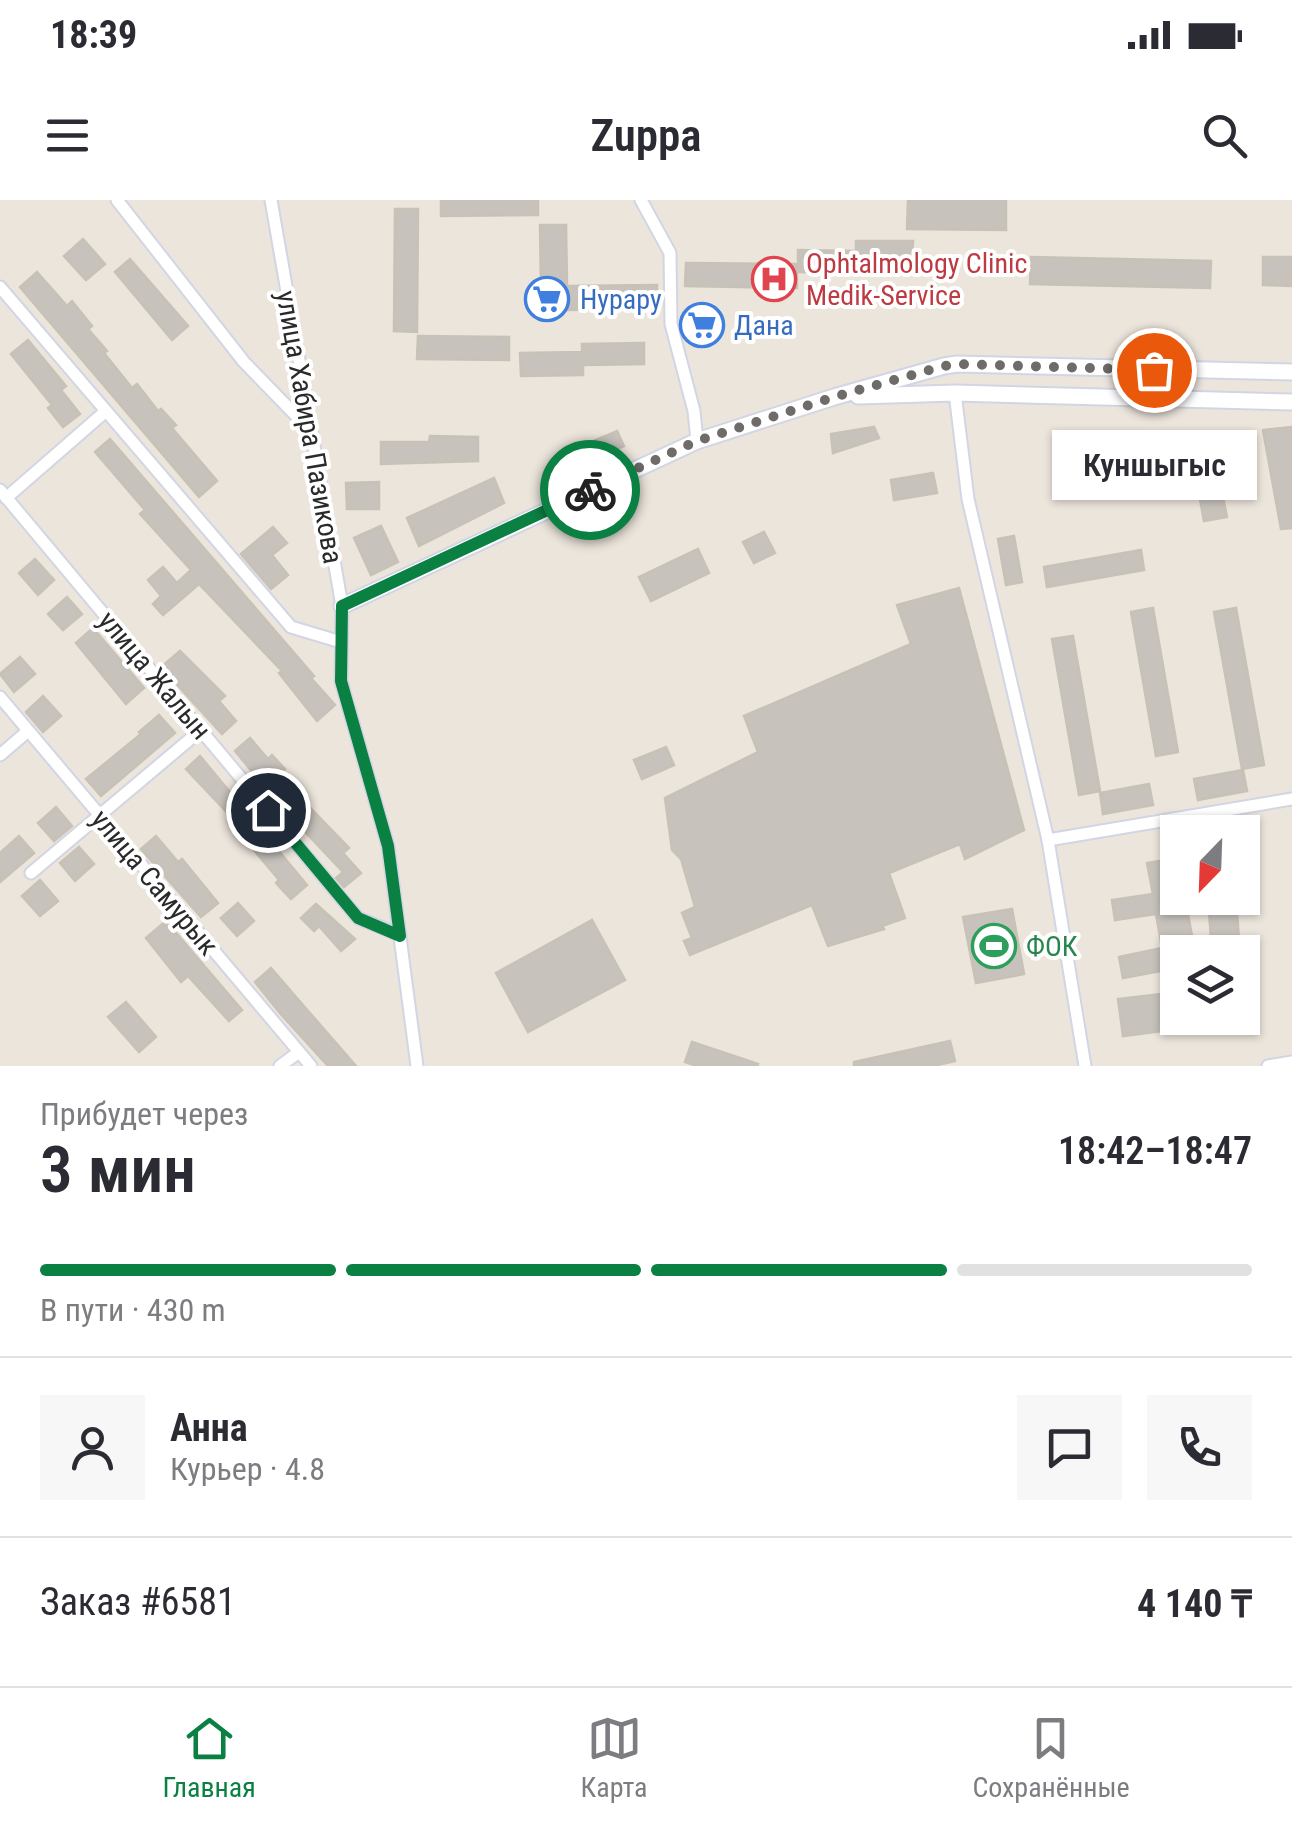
<!DOCTYPE html>
<html lang="ru">
<head>
<meta charset="utf-8">
<style>
	body { margin:0; font-family:"Roboto Condensed",sans-serif; background:#f7f7f7; color:#2b2b33; height:100vh; display:flex; flex-direction:column; font-size:38px; white-space:nowrap }
	* { box-sizing:border-box; margin:0 }
	p { font-size:32px; color:#7c7c81 }
	.icon { flex:none; width:55px; height:55px; fill:none; stroke:currentColor; stroke-width:2; stroke-linecap:round; stroke-linejoin:round }
	.map { position:relative; height:866px; overflow:hidden }
	.panel { display:flex; flex-direction:column; background:#fff; flex:1 }
	.panel>* { flex:none }
	.needle { width:65px; rotate:203deg }
	.buttons { position:absolute; left:1160px; top:615px; display:grid; gap:20px }
	.buttons a { display:grid; place-items:center; width:100px; height:100px; border-radius:0px; background:#fff; box-shadow:0 2px 8px #0004; font-size:50px }
	.pin { position:absolute; display:grid; place-items:center; width:85px; height:85px; color:#fff; margin:-42px; border:5px solid #fff; border-radius:50%; box-shadow:0 2px 10px #0007 }
	.courier { position:absolute; display:grid; place-items:center; width:100px; height:100px; margin:-50px; border:8px solid #0b8043; border-radius:50%; background:#fff; color:#222; box-shadow:0 2px 12px #0007 }
	.bubble { position:absolute; height:70px; border-radius:0px; background:#fff; box-shadow:0 2px 8px #0004; font-size:32px; font-weight:600; line-height:70px; text-align:center }
	.headline em { font-style:normal; font-weight:600 }
	.headline div { display:flex; flex-direction:column-reverse }
	.headline { display:flex; align-items:center; justify-content:space-between; height:170px; padding:0 40px }
	h1 { font-size:65px; font-weight:600; line-height:75px }
	.bar { display:grid; grid-template-columns:repeat(4,1fr); gap:15px 10px; align-content:center; height:120px; padding:0 40px }
	.bar i { height:12px; border-radius:8px; background:#e1e1e2 }
	.bar .active { background:#0b8043 }
	.bar p { grid-column:span 4 }
	.line { display:flex; align-items:center; gap:25px; padding:0 40px; border-top:2px solid #e1e1e2 }
	.line div { flex:1 }
	.round { display:grid; place-items:center; flex:none; width:105px; height:105px; border-radius:0px; background:#f7f7f7 }
	.status { display:flex; justify-content:space-between; align-items:center; height:70px; padding:0 50px; background:#fff; direction:ltr }
	.status svg { height:28px; fill:currentColor }
	header { display:flex; justify-content:space-between; align-items:center; height:130px; padding:0 40px; background:#fff; font-size:45px; font-weight:600 }
	.tab-bar { display:flex; justify-content:space-around; align-items:center; height:140px; border-top:2px solid #e1e1e2; background:#fff; font-size:28px; color:#7c7c81 }
	.tab-bar a { display:grid; justify-items:center; gap:5px }
	.tab-bar .active { color:#0b8043 }
	.map>svg:first-child { display:block }
	.building { fill:#c7c2bc; stroke:#c7c1b6; stroke-width:2.5 }
	.lines { fill:none; stroke-linecap:round; stroke-linejoin:round }
	.minor-casing { stroke:#d2d5e3; stroke-width:15 }
	.tertiary-casing { stroke:#d2d5e3; stroke-width:19 }
	.minor { stroke:#fff; stroke-width:11 }
	.tertiary { stroke:#fff; stroke-width:15 }
	.done { stroke:#6e6b68; stroke-width:10; stroke-dasharray:0 18 }
	.route { stroke:#0b8043; stroke-width:12 }
	.labels { text-anchor:middle; stroke-width:8; stroke-linejoin:round; paint-order:stroke }
	.health-label { font-size:28px; fill:#be3a42; stroke:#fff; text-anchor:start }
	.shop-label { font-size:28px; fill:#366cbe; stroke:#fff; text-anchor:start }
	.street-label { font-size:28px; fill:#2a2a2a; stroke:#fff }
	.leisure-label { font-size:28px; fill:#27864d; stroke:#fff; text-anchor:start }
</style>
</head>
<body>
<div class="status"><b>18:39</b><svg viewBox="0 0 49 12"><path d="M0 12V9h3v3zM5 12V6h3v6zM10 12V3h3v9zM15 12V0h3v12zM26 1h20v11H26zM47 4h2v5h-2z"/></svg></div>
<header><svg class="icon" aria-label="menu" viewBox="0 0 24 24"><path d="M4 6h16M4 12h16M4 18h16"/></svg>Zuppa<svg class="icon" aria-label="search" viewBox="0 0 24 24"><circle cx="10" cy="10" r="6"/><path d="M15 15l6 6"/></svg></header>
<div class="map">
<svg width="1292" height="866" viewBox="0 0 1292 866">
	<rect width="100%" height="100%" fill="#ece5dc"/>
	<g class="building">
		<polygon points="441,0 538,0 538,15 441,16"/>
		<polygon points="908,0 1006,0 1006,30 907,29"/>
		<polygon points="395,9 418,9 417,132 394,131"/>
		<polygon points="540,25 566,25 567,86 657,85 657,109 565,110 565,86 541,86"/>
		<polygon points="83,39 105,64 86,80 64,56"/>
		<polygon points="856,41 913,41 912,64 854,63 854,73 798,72 798,50 856,51"/>
		<polygon points="1031,57 1211,61 1210,88 1030,84"/>
		<polygon points="1263,57 1292,57 1292,86 1263,85"/>
		<polygon points="130,59 188,126 172,140 115,72"/>
		<polygon points="686,63 797,64 797,88 685,86"/>
		<polygon points="37,72 67,106 72,101 92,126 88,129 107,151 104,153 132,188 137,184 158,211 161,209 176,225 172,228 217,281 199,297 20,87"/>
		<polygon points="418,136 509,137 509,160 417,159"/>
		<polygon points="28,140 66,186 61,190 80,214 63,227 48,208 52,205 11,154"/>
		<polygon points="644,143 644,164 583,165 583,175 521,176 520,153 582,152 582,144"/>
		<polygon points="874,227 879,238 833,253 831,234"/>
		<polygon points="1292,227 1292,328 1281,329 1263,230"/>
		<polygon points="617,231 624,246 579,265 572,250"/>
		<polygon points="430,236 478,237 478,261 381,264 381,242 429,242"/>
		<polygon points="110,239 314,476 311,478 335,505 317,521 279,473 282,471 199,384 163,415 153,404 161,396 148,380 163,367 177,383 191,370 140,314 145,310 95,252"/>
		<polygon points="1192,248 1196,269 1149,279 1148,273 1098,283 1094,262 1141,252 1143,259"/>
		<polygon points="1217,268 1227,317 1204,321 1195,272"/>
		<polygon points="933,273 937,293 894,300 891,280"/>
		<polygon points="494,278 504,303 419,346 407,318"/>
		<polygon points="379,282 379,309 347,309 346,283"/>
		<polygon points="381,326 398,362 371,375 354,338"/>
		<polygon points="273,327 287,343 272,355 288,375 271,389 241,354"/>
		<polygon points="764,332 775,353 754,363 743,342"/>
		<polygon points="1014,336 1022,382 1006,385 998,339"/>
		<polygon points="698,349 709,373 651,401 639,377"/>
		<polygon points="1141,350 1144,370 1047,387 1044,367"/>
		<polygon points="35,359 54,380 38,395 19,373"/>
		<polygon points="959,388 1024,630 965,659 960,644 889,673 905,718 882,726 884,729 828,746 812,705 690,755 684,741 692,738 682,713 695,707 681,659 672,650 665,598 758,552 744,516 911,444 897,405"/>
		<polygon points="67,397 82,414 63,430 48,414"/>
		<polygon points="1153,408 1178,552 1156,556 1131,412"/>
		<polygon points="1236,408 1264,565 1242,569 1214,412"/>
		<polygon points="93,428 144,488 126,504 76,443"/>
		<polygon points="1073,436 1100,591 1079,595 1052,439"/>
		<polygon points="180,451 225,496 219,501 236,521 222,534 161,467"/>
		<polygon points="20,457 35,474 14,492 0,474"/>
		<polygon points="43,496 61,516 43,532 26,512"/>
		<polygon points="159,515 175,533 101,596 86,579 141,534 139,532"/>
		<polygon points="250,538 268,559 272,555 285,569 265,587 235,551"/>
		<polygon points="666,547 674,565 642,579 634,560"/>
		<polygon points="200,556 307,685 291,699 276,683 279,680 233,625 236,622 186,569"/>
		<polygon points="1243,570 1247,591 1198,600 1194,579"/>
		<polygon points="1149,584 1153,605 1103,614 1100,593"/>
		<polygon points="292,589 349,648 343,653 361,673 344,687 336,678 343,672 277,602"/>
		<polygon points="56,607 72,626 54,641 38,623"/>
		<polygon points="19,636 34,653 0,682 0,653"/>
		<polygon points="156,636 178,662 182,659 218,703 201,717 141,649"/>
		<polygon points="79,647 94,664 75,681 60,663"/>
		<polygon points="1178,658 1178,698 1185,698 1195,752 1178,752 1178,817 1162,820 1163,831 1123,836 1118,799 1170,793 1166,770 1123,778 1119,757 1162,748 1156,714 1115,720 1112,700 1153,694 1147,663"/>
		<polygon points="40,680 58,701 40,716 22,696"/>
		<polygon points="1208,698 1236,698 1239,740 1242,740 1245,752 1212,752"/>
		<polygon points="238,703 254,721 237,736 221,718"/>
		<polygon points="316,704 355,739 341,751 319,726 314,731 301,718"/>
		<polygon points="1012,709 1024,774 976,783 963,717"/>
		<polygon points="592,720 625,780 528,832 496,773"/>
		<polygon points="166,721 242,810 229,821 188,776 181,782 146,738"/>
		<polygon points="271,768 309,812 356,866 328,866 279,812 255,782"/>
		<polygon points="126,802 156,837 139,852 108,817"/>
		<polygon points="950,841 955,861 933,866 854,866 854,862"/>
		<polygon points="692,842 758,864 757,866 697,866 685,862"/>
	</g>
	<g class="lines">
		<defs>
			<g id="minor">
				<polyline points="117,0 244,162 311,231"/>
				<polyline points="271,0 342,406 341,481 388,646 417,866"/>
				<polyline points="641,0 670,53 671,124 694,211 697,241"/>
				<polyline points="0,87 291,427 341,442"/>
				<polyline points="955,193 968,299 1048,640 1085,866"/>
				<polyline points="0,290 358,718 400,735"/>
				<polyline points="6,298 106,211"/>
				<polyline points="0,497 311,866"/>
				<polyline points="0,555 28,531"/>
				<polyline points="1048,640 1292,599"/>
				<polyline points="31,673 201,530"/>
				<polyline points="280,866 299,852"/>
				<polyline points="1268,866 1292,862"/>
			</g>
			<g id="tertiary">
				<polyline points="858,196 955,193 1292,202"/>
				<polyline points="342,406 697,241 834,197 944,166 957,164 1292,172"/>
			</g>
		</defs>
		<use href="#minor" class="minor-casing"/>
		<use href="#tertiary" class="tertiary-casing"/>
		<use href="#minor" class="minor"/>
		<use href="#tertiary" class="tertiary"/>
	</g>
	<g class="lines">
		<polyline class="done" points="590,290 697,241 834,197 944,166 957,164 1154,170"/>
		<polyline class="route" points="268,610 358,718 400,736 388,646 341,481 342,406 590,290"/>
	</g>
	<defs>
		<symbol id="hospital-ring" viewBox="-11 -11 22 22"><circle r="9.5" fill="#fff" stroke="#e0444e" stroke-width="1.5"/><path d="M-5-5h3v3.5h4V-5h3V5h-3V1.5h-4V5h-3Z" fill="#e0444e"/></symbol>
		<symbol id="supermarket-ring" viewBox="-11 -11 22 22"><circle r="9.5" fill="#fff" stroke="#3f7fe0" stroke-width="1.5"/><path d="M-6-5.5h2.5l.6 2H6L4.5 2H-2.5L-4.4-4H-6ZM-1.5 3.2a1.3 1.3 0 1 0 .1 0ZM3 3.2a1.3 1.3 0 1 0 .1 0Z" fill="#3f7fe0"/></symbol>
		<symbol id="stadium-ring" viewBox="-11 -11 22 22"><circle r="9.5" fill="#fff" stroke="#2e9e5b" stroke-width="1.5"/><path d="M0-5a6.5 5 0 1 0 0 10a6.5 5 0 1 0 0-10ZM-3.5-1.8h7v3.6h-7Z" fill="#2e9e5b"/></symbol>
	</defs>
	<g fill-rule="evenodd">
		<use href="#hospital-ring" x="749" y="54" width="50" height="50"/>
		<use href="#supermarket-ring" x="522" y="74" width="50" height="50"/>
		<use href="#supermarket-ring" x="677" y="100" width="50" height="50"/>
		<use href="#stadium-ring" x="969" y="721" width="50" height="50"/>
	</g>
	<g class="labels">
		<g class="health-label">
			<text x="806" y="73">Ophtalmology Clinic<tspan x="806" dy="32">Medik-Service</tspan></text>
		</g>
		<g class="shop-label">
			<text x="580" y="109">Нурару</text>
			<text x="734" y="135">Дана</text>
		</g>
		<g class="street-label">
			<text transform="translate(310 227) rotate(80)" y="10">улица Хабира Пазикова</text>
			<text transform="translate(155 475) rotate(50)" y="10">улица Жалын</text>
			<text transform="translate(155 682) rotate(50)" y="10">улица Самурык</text>
		</g>
		<g class="leisure-label">
			<text x="1026" y="756">ФОК</text>
		</g>
	</g>
</svg>
<div class="buttons">
<a><svg class="needle" viewBox="-14 -14 28 28"><path d="M0-13l5 13h-10z" fill="#e53935"/><path d="M0 13l5-13h-10z" fill="#7c7c81"/></svg></a>
<a><svg class="icon" aria-label="layers" viewBox="0 0 24 24"><path d="M12 4l9 5-9 5-9-5zM3 14l9 5 9-5"/></svg></a>
</div>
<div class="pin" style="left:1154px;top:170px;background:#ea580c"><svg class="icon" aria-label="bag" viewBox="0 0 24 24"><path d="M5 8h14l-1 12H6zM9 8a3 3 0 0 1 6 0"/></svg></div>
<div class="pin" style="left:268px;top:610px;background:#1f2937"><svg class="icon" aria-label="home" viewBox="0 0 24 24"><path d="M3 11l9-7 9 7M6 9v11h12V9"/></svg></div>
<div class="courier" style="left:590px;top:290px"><svg class="icon" aria-label="bike" viewBox="0 0 24 24"><circle cx="6" cy="16" r="4"/><circle cx="18" cy="16" r="4"/><path d="M6 16l4-8h5l3 8M10 8l3 8H6M13 5h3"/></svg></div>
<div class="bubble" style="left:1052px;top:230px;width:205px">Куншыгыс</div>
</div>
<section class="panel">
<div class="headline"><div><h1>3 мин</h1><p>Прибудет через</p></div><em>18:42–18:47</em></div>
<div class="bar"><i class="active"></i><i class="active"></i><i class="active"></i><i></i><p>В пути · 430 m</p></div>
<div class="line" style="height:180px"><a class="round"><svg class="icon" aria-label="person" viewBox="0 0 24 24"><circle cx="12" cy="8" r="4"/><path d="M4 21q1-7 8-7t8 7"/></svg></a><div><b>Анна</b><p>Курьер · 4.8</p></div><a class="round"><svg class="icon" aria-label="chat" viewBox="0 0 24 24"><path d="M4 5h16v11H9l-5 4z"/></svg></a><a class="round"><svg class="icon" aria-label="phone" viewBox="0 0 24 24"><path d="M5 4h4l2 5-3 2q2 4 5 5l2-3 5 2v4C11 20 4 13 5 4z"/></svg></a></div>
<div class="line" style="height:130px"><div>Заказ #6581</div><b>4 140 ₸</b></div>
</section>
<nav class="tab-bar">
<a class="active"><svg class="icon" aria-label="home" viewBox="0 0 24 24"><path d="M3 11l9-7 9 7M6 9v11h12V9"/></svg>Главная</a>
<a><svg class="icon" aria-label="map" viewBox="0 0 24 24"><path d="M3 6l6-2 6 2 6-2v14l-6 2-6-2-6 2zM9 4v14M15 6v14"/></svg>Карта</a>
<a><svg class="icon" aria-label="saved" viewBox="0 0 24 24"><path d="M7 4h10v16l-5-4-5 4z"/></svg>Сохранённые</a>
</nav>
</body>
</html>
